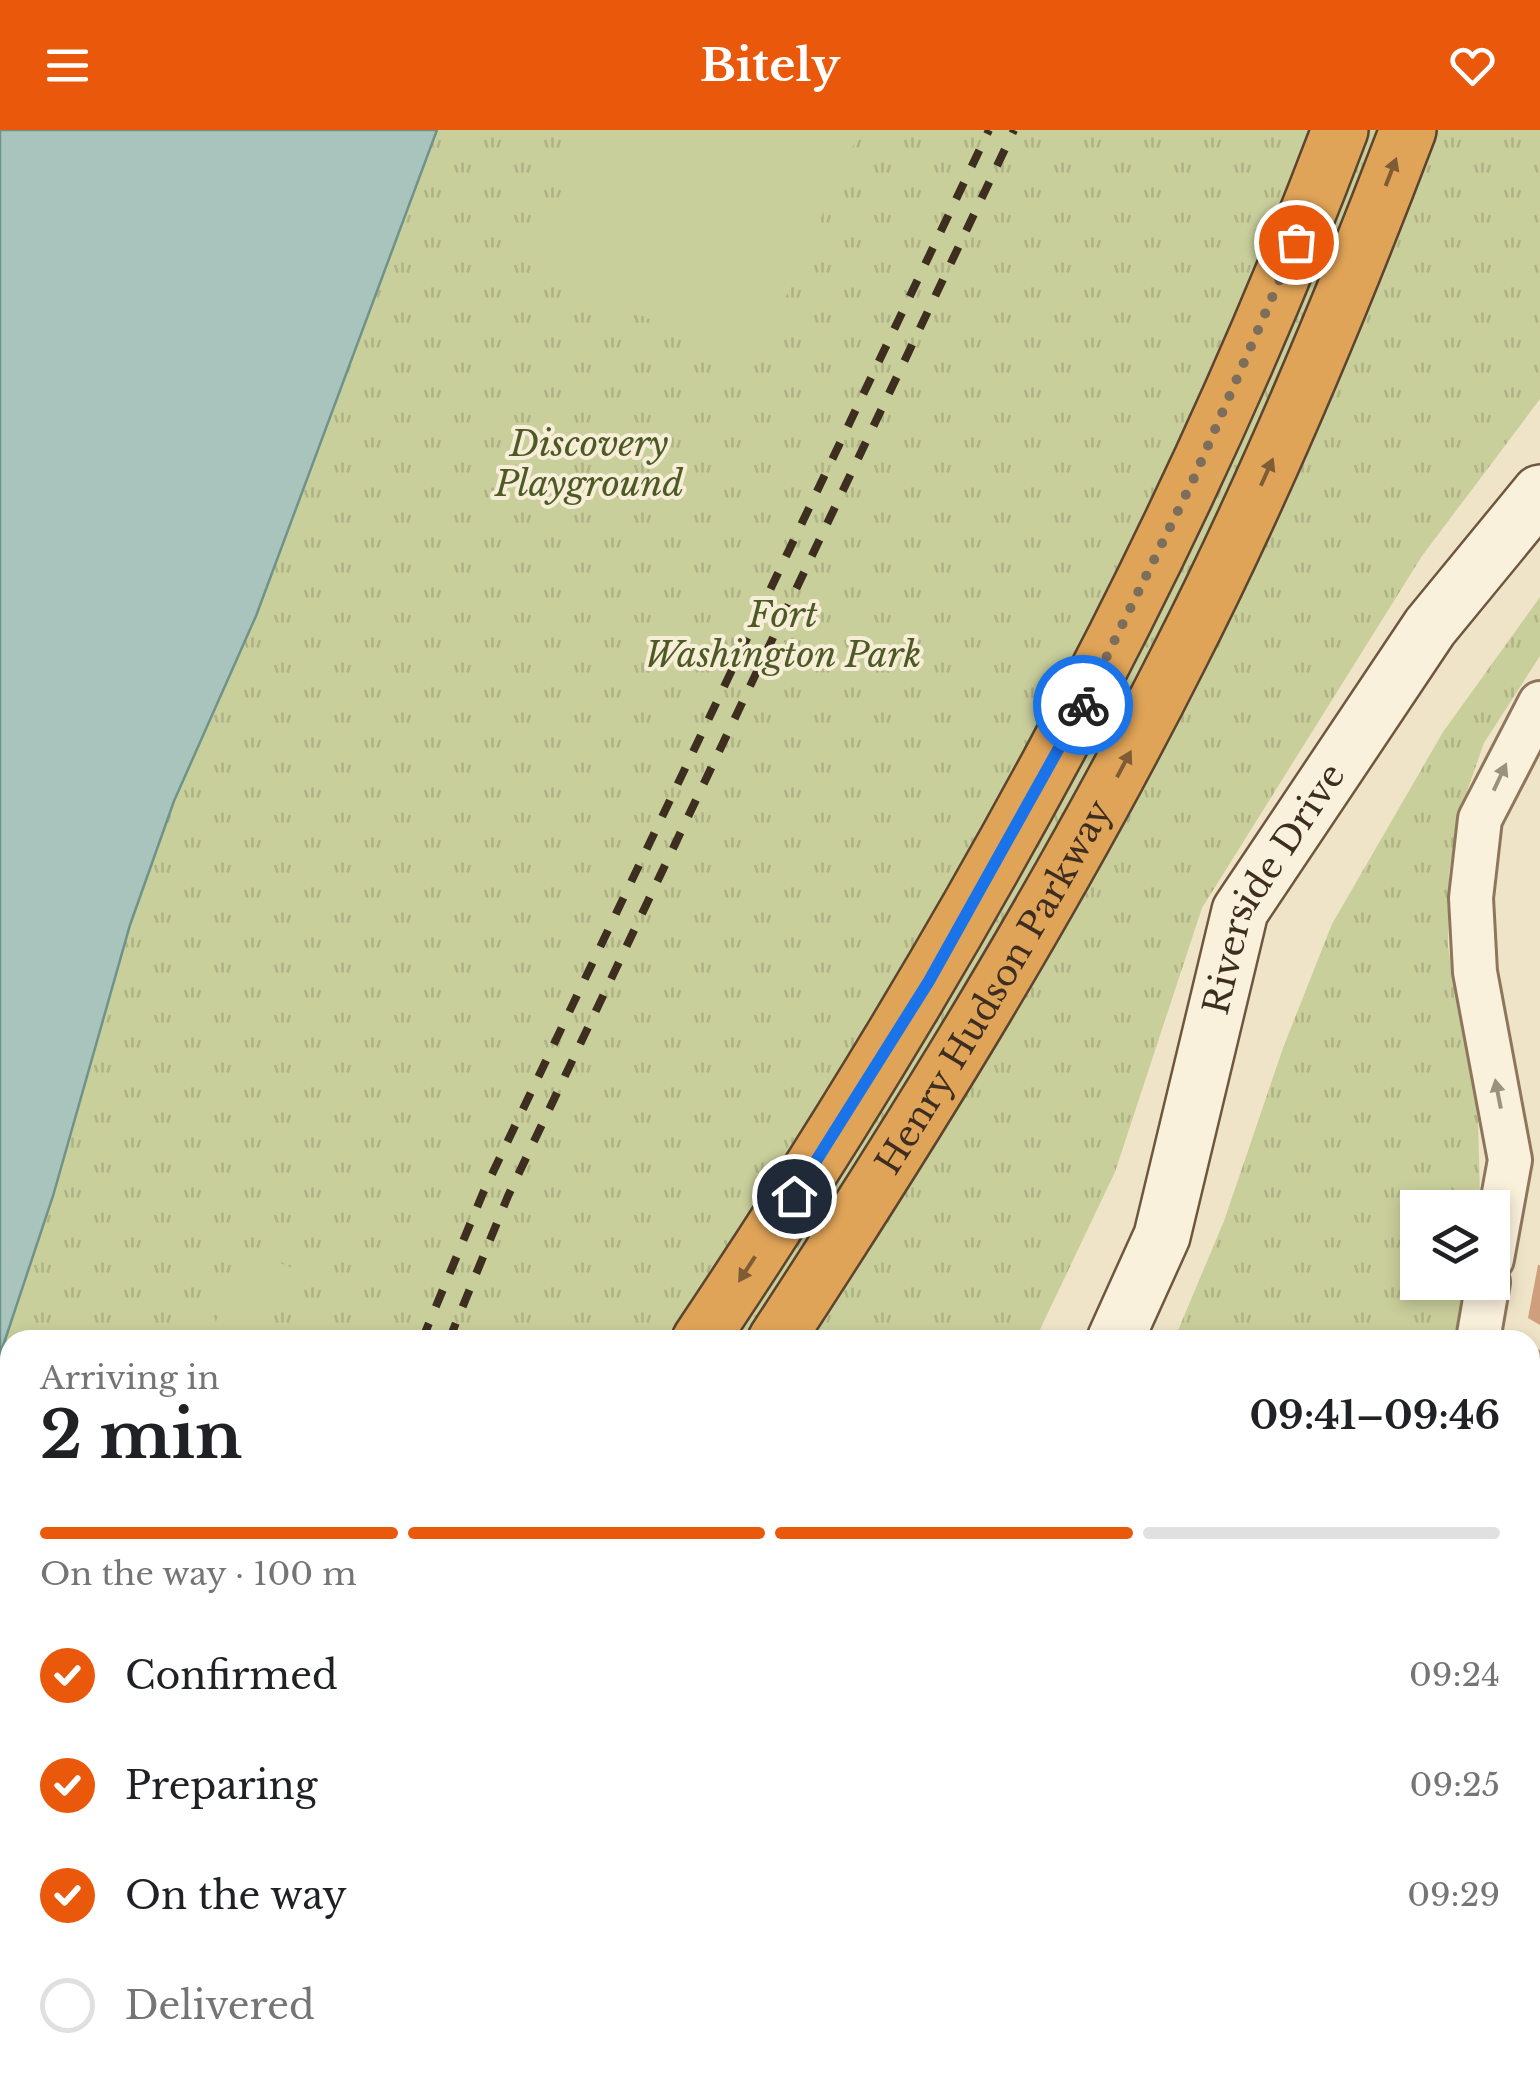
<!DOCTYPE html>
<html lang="en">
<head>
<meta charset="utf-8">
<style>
	body { margin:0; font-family:"Libre Baskerville",serif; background:#f6f6f6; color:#202124; height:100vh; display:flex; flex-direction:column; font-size:38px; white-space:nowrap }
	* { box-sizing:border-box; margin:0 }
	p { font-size:32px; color:#757577 }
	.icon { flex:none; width:55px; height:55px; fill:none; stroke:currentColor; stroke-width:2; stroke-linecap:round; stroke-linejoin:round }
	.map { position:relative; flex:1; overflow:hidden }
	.details { position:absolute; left:0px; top:1200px; width:1540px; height:752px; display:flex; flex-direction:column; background:#fff; border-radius:30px 30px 0 0; box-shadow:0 5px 15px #0003 }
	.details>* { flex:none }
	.tools { position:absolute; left:1400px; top:1060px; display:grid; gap:20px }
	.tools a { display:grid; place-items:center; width:110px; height:110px; border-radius:0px; background:#fff; box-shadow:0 5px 15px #0003; font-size:50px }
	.pin { position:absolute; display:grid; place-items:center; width:85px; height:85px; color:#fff; margin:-42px; border:5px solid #fff; border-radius:50%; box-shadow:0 2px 10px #0007 }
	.courier { position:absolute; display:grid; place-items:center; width:100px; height:100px; margin:-50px; border:8px solid #1a73e8; border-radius:50%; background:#fff; color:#222; box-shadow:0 2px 12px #0007 }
	.overview em { font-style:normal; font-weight:700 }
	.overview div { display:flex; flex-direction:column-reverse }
	.overview { display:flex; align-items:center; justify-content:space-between; height:170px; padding:0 40px }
	h1 { font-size:65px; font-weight:700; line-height:75px }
	.bar { display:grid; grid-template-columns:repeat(4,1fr); gap:15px 10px; align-content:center; height:120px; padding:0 40px }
	.bar i { height:12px; border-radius:8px; background:#e0e0e0 }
	.bar .current { background:#ea580c }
	.bar p { grid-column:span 4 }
	ol { padding:0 40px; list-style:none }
	li { display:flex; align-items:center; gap:30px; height:110px }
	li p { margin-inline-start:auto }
	li .icon { padding:10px; border-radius:50%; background:#ea580c; color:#fff; stroke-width:4 }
	li:last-child { color:#757577 }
	li i { width:55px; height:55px; border:5px solid #e0e0e0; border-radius:50% }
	header { display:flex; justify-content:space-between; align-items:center; height:130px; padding:0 40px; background:#ea580c; color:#fff; font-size:45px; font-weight:700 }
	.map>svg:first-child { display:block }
	.grass { fill:url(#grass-tufts) }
	.garden { fill:#c9cf9b }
	.water { fill:#a9c4bc; stroke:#6f938a; stroke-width:2.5 }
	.building { fill:#cf9f7d }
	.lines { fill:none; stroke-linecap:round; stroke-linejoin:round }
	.minor-casing { stroke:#8d765c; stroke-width:48 }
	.secondary-casing { stroke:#6f573f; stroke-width:60 }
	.motorway-casing { stroke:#5b4430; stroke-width:60 }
	.minor { stroke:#faf1dc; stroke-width:42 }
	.secondary { stroke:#faf1dc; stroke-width:55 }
	.motorway { stroke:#e0a458; stroke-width:55 }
	.rail { stroke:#3d2e20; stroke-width:8; stroke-dasharray:18 18; stroke-linecap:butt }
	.motorway-bridge-casing { stroke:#5b4430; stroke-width:60; stroke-linecap:butt }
	.motorway-bridge { stroke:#e0a458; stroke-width:55 }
	.oneway { fill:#7e5d36 }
	.oneway2 { fill:#9c907e }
	.done { stroke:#7c6e5b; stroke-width:10; stroke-dasharray:0 18 }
	.route { stroke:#1a73e8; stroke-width:12 }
	.labels { text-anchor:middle; stroke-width:8; stroke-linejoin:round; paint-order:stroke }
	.park-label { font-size:35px; font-style:italic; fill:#4d5a26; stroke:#f7eed8 }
	.street-label { font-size:35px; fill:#3d2e20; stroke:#f7eed8 }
</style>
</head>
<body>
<header><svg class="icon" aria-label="menu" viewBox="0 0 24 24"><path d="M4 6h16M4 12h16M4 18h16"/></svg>Bitely<svg class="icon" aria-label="heart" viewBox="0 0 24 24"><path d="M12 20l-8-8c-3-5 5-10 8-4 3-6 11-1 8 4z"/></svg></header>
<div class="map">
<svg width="1540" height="1952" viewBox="0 0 1540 1952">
	<defs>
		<pattern id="grass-tufts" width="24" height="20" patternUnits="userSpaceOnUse" patternTransform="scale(2.5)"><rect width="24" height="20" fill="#c9cf9b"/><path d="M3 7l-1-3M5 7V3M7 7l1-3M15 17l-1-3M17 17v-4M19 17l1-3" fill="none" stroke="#aeb285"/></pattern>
	</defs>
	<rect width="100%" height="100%" fill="#f0e4c8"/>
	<g class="grass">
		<polygon points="437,0 1540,0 1540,269 1422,426 1202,778 1115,1042 1035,1210 10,1210 10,1942 402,1943 393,1952 0,1952 0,1225 53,1066 130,795 174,671 256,486"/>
		<polygon points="1540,467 1540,526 1484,613 1459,684 1449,743 1448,816 1478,987 1480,1066 1479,1077 1418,1078 1418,1152 1469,1153 1454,1210 1174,1210 1224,1091 1283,918 1332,794 1443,602"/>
		<polygon points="800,1943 881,1943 879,1952 798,1952"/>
	</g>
	<g class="garden">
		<polygon points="589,0 860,0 755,236 528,135"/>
		<polygon points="247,1119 294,1139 264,1210 208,1210"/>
		<polygon points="1,1905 10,1907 10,1942 76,1943 74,1952 0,1952"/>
	</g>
	<polygon class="water" points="0,0 437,0 256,486 174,671 130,795 53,1066 0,1225"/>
	<g class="building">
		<polygon points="1538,1135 1540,1135 1540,1195 1528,1188"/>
		<polygon points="1530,1215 1540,1220 1540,1483 1530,1478"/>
		<polygon points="1530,1591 1540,1596 1540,1631 1530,1649"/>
		<polygon points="1530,1703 1540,1709 1540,1760 1530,1755"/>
		<polygon points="1530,1809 1540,1814 1540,1847 1530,1842"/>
		<polygon points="1540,1879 1540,1952 1491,1952 1474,1942 1530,1942 1530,1897"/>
		<polygon points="663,1942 708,1942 712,1945 709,1952 658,1952"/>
		<polygon points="951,1942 1054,1944 1086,1942 1081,1952 949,1952"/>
		<polygon points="1136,1942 1215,1942 1210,1952 1131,1952"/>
		<polygon points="1236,1942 1271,1942 1288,1952 1230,1952"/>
	</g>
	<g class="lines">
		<defs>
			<g id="minor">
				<polyline points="1492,1129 1510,1030 1475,842 1471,768 1480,689 1540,573"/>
				<polyline points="1478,1210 1488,1152"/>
				<polyline points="1530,1530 1540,1535"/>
				<polyline points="1367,1942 1384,1952"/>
				<polyline points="903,1952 905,1942"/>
			</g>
			<g id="secondary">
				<path id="s1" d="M1115,1210l47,-104 78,-325 190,-284 110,-134"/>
				<polyline points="526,1952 535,1942"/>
				<polyline points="779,1952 780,1942"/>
			</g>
			<g id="motorway">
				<path d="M700,1210c255,-381 478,-780 640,-1210"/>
				<path id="s2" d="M776,1210c145,-222 284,-447 403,-683 87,-171 161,-348 229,-527"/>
				<polyline points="247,1952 254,1942"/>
			</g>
		</defs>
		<use href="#minor" class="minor-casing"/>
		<use href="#secondary" class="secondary-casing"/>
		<use href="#motorway" class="motorway-casing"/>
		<use href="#minor" class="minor"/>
		<use href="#secondary" class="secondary"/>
		<use href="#motorway" class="motorway"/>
		<g class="rail">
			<polyline points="422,1210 483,1063 989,0"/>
			<polyline points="449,1210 508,1066 1014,0"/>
			<polyline points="167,1952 170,1942"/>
			<polyline points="198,1952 201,1942"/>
		</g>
		<defs>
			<polyline id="motorway-bridge" points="167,1952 174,1942"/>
		</defs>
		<use href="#motorway-bridge" class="motorway-bridge-casing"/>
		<use href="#motorway-bridge" class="motorway-bridge"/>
	</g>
	<defs><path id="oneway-solid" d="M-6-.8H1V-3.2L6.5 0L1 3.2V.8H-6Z" transform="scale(2.5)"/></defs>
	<g class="oneway">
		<use href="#oneway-solid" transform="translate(1391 42) rotate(-69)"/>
		<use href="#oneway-solid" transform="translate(1267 342) rotate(-66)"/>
		<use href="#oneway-solid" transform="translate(1124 634) rotate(-62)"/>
		<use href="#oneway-solid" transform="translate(747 1139) rotate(123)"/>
	</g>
	<g class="oneway2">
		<use href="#oneway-solid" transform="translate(1500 647) rotate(-65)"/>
		<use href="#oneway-solid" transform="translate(1498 964) rotate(-101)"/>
	</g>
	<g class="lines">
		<polyline class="done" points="1083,575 1194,348 1296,112"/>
		<polyline class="route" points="794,1066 929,851 1083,575"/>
	</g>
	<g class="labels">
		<g class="park-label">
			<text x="589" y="326">Discovery<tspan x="589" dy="40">Playground</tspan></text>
			<text x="783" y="497">Fort<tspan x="783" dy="40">Washington Park</tspan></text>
		</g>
		<g class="street-label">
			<text dy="12" stroke="none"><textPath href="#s1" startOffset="482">Riverside Drive</textPath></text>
			<text dy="12" stroke="none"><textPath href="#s2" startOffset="415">Henry Hudson Parkway</textPath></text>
		</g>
	</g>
</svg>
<div class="tools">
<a><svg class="icon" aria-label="layers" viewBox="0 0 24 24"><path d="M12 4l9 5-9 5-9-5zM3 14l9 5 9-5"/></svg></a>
</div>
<div class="pin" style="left:1296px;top:112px;background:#ea580c"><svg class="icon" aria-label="bag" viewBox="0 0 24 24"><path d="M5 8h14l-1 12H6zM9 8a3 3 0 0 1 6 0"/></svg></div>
<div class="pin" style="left:794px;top:1066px;background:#1f2937"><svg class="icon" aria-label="home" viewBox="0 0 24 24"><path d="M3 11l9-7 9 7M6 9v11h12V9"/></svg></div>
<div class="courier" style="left:1083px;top:575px"><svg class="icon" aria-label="bike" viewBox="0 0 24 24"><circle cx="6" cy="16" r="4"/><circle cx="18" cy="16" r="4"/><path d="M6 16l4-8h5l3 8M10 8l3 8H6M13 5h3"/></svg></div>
<section class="details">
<div class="overview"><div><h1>2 min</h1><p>Arriving in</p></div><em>09:41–09:46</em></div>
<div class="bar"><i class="current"></i><i class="current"></i><i class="current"></i><i></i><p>On the way · 100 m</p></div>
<ol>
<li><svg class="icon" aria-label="check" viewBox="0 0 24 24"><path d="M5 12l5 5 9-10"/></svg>Confirmed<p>09:24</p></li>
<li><svg class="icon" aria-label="check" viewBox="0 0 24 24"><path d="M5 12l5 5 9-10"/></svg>Preparing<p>09:25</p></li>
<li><svg class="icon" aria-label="check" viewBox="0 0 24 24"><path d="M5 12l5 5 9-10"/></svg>On the way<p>09:29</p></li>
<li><i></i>Delivered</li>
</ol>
</section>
</div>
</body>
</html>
